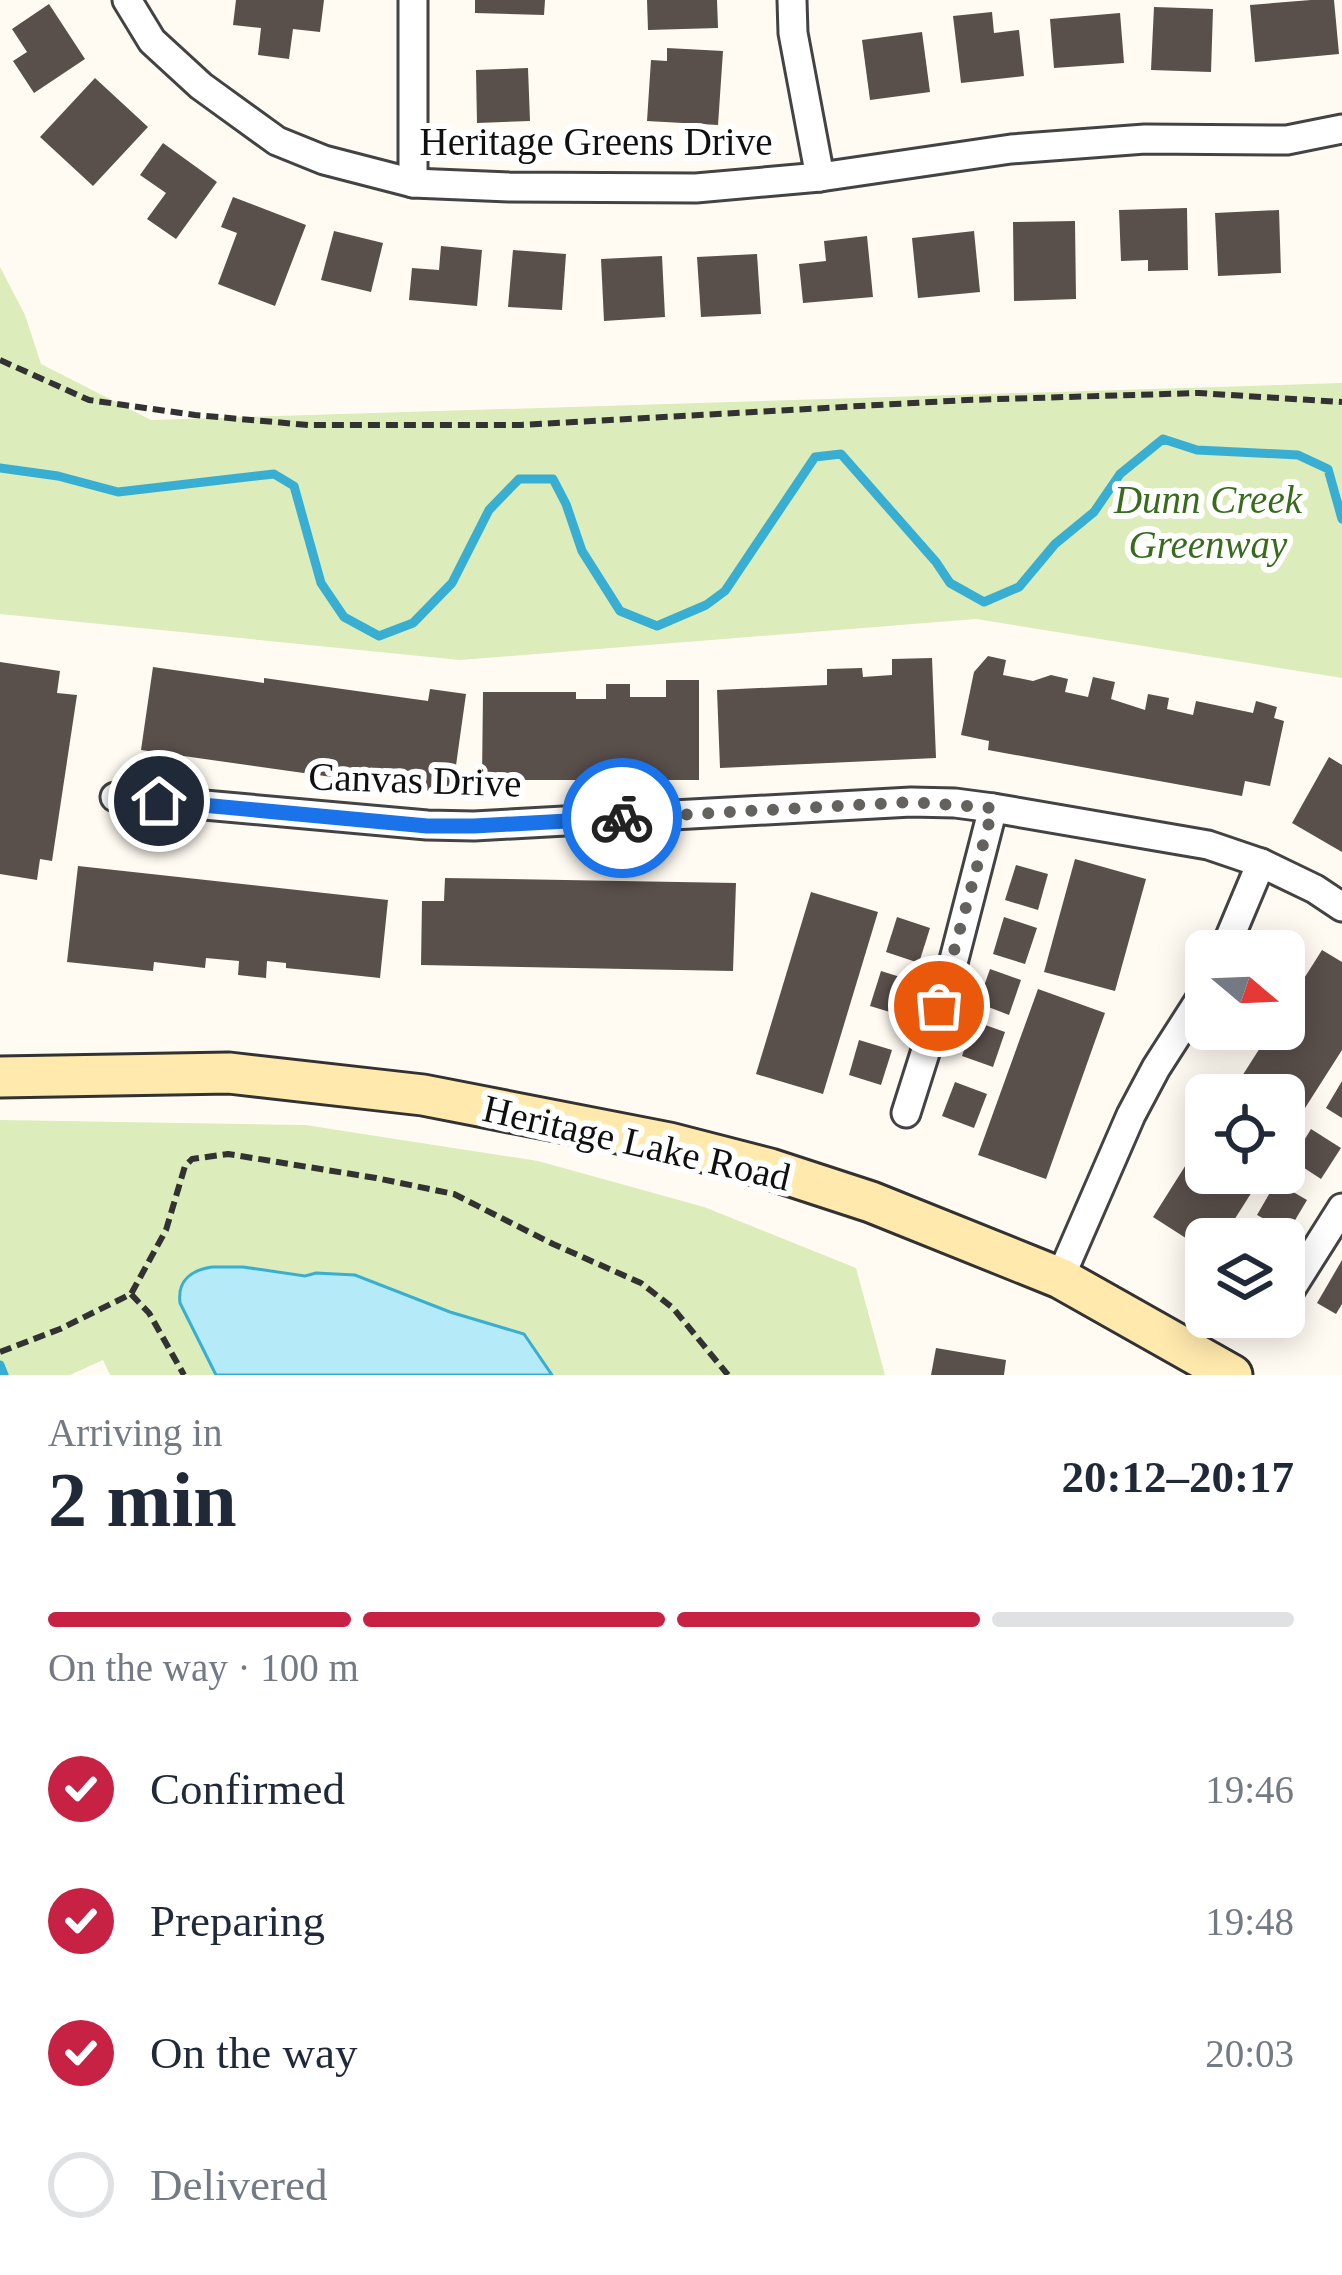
<!DOCTYPE html>
<html lang="en">
<head>
<meta charset="utf-8">
<style>
	body { margin:0; font-family:Georgia,serif; background:#f2f2f3; color:#1f2937; height:100vh; display:flex; flex-direction:column; font-size:45px; white-space:nowrap }
	* { box-sizing:border-box; margin:0 }
	p { font-size:39px; color:#747a83 }
	.icon { flex:none; width:66px; height:66px; fill:none; stroke:currentColor; stroke-width:2; stroke-linecap:round; stroke-linejoin:round }
	.map { position:relative; height:1375px; overflow:hidden }
	.side { display:flex; flex-direction:column; background:#fff; flex:1 }
	.side>* { flex:none }
	.needle { width:78px; rotate:109deg }
	.tools { position:absolute; left:1185px; top:930px; display:grid; gap:24px }
	.tools a { display:grid; place-items:center; width:120px; height:120px; border-radius:18px; background:#fff; box-shadow:0 6px 30px #0003; font-size:60px }
	.pin { position:absolute; display:grid; place-items:center; width:102px; height:102px; color:#fff; margin:-51px; border:6px solid #fff; border-radius:50%; box-shadow:0 3px 12px #0007 }
	.courier { position:absolute; display:grid; place-items:center; width:120px; height:120px; margin:-60px; border:9px solid #1a73e8; border-radius:50%; background:#fff; color:#222; box-shadow:0 3px 15px #0007 }
	.headline em { font-style:normal; font-weight:700 }
	.headline div { display:flex; flex-direction:column-reverse }
	.headline { display:flex; align-items:center; justify-content:space-between; height:204px; padding:0 48px }
	h1 { font-size:78px; font-weight:700; line-height:90px }
	.bar { display:grid; grid-template-columns:repeat(4,1fr); gap:18px 12px; align-content:center; height:144px; padding:0 48px }
	.bar i { height:15px; border-radius:9px; background:#e0e1e3 }
	.bar .current { background:#c72143 }
	.bar p { grid-column:span 4 }
	ol { padding:0 48px; list-style:none }
	li { display:flex; align-items:center; gap:36px; height:132px }
	li p { margin-inline-start:auto }
	li .icon { padding:12px; border-radius:50%; background:#c72143; color:#fff; stroke-width:4 }
	li:last-child { color:#747a83 }
	li i { width:66px; height:66px; border:6px solid #e0e1e3; border-radius:50% }
	.map>svg:first-child { display:block }
	.green { fill:#dcecba }
	.water { fill:#b5eaf9; stroke:#39aed3; stroke-width:3 }
	.lines { fill:none; stroke-linecap:round; stroke-linejoin:round }
	.stream { stroke:#39aed3; stroke-width:9 }
	.building { fill:#594f4b }
	.street-casing { stroke:#434343; stroke-width:33 }
	.secondary-casing { stroke:#323232; stroke-width:45 }
	.path { stroke:#323232; stroke-width:6; stroke-dasharray:12 6; stroke-linecap:butt }
	.street { stroke:#fff; stroke-width:27 }
	.secondary { stroke:#ffe9ad; stroke-width:39 }
	.done { stroke:#64625f; stroke-width:12; stroke-dasharray:0 21.6 }
	.route { stroke:#1a73e8; stroke-width:15 }
	.labels { text-anchor:middle; stroke-width:12; stroke-linejoin:round; paint-order:stroke }
	.street-label { font-size:39px; fill:#101010; stroke:#fff }
	.park-label { font-size:39px; font-style:italic; fill:#396b1c; stroke:#fff }
</style>
</head>
<body>
<div class="map">
<svg width="1342" height="1375" viewBox="0 0 1342 1375">
	<rect width="100%" height="100%" fill="#fffbf2"/>
	<g class="green">
		<polygon points="0,267 25,315 41,364 151,420 1342,383 1342,678 976,619 460,660 0,614"/>
		<polygon points="0,1120 305,1125 538,1161 704,1207 856,1268 885,1375 110,1375 103,1360 70,1375 0,1375"/>
	</g>
	<path class="water" d="M212,1267h31l62,9 11,-3 39,2 95,37 74,22 28,41h-336l-36,-72c-3,-23 12,-33 32,-36z"/>
	<g class="lines">
		<g class="stream">
			<polyline points="0,468 58,476 118,492 274,474 294,486 321,583 344,617 379,636 413,623 452,583 489,510 519,479 553,479 566,504 582,551 620,611 657,626 706,605 725,591 815,457 841,454 936,562 950,583 984,602 1019,587 1055,544 1094,512 1120,474 1163,439 1197,450 1298,455 1328,469 1342,519"/>
			<polyline points="0,1365 4,1375"/>
		</g>
	</g>
	<g class="building">
		<polygon points="236,0 324,0 320,32 293,29 289,59 258,55 261,28 233,25"/>
		<polygon points="475,0 545,0 544,15 475,13"/>
		<polygon points="647,0 717,0 718,28 648,30"/>
		<polygon points="1311,0 1334,0 1339,54 1255,62 1250,5"/>
		<polygon points="49,4 85,59 34,93 13,61 27,52 12,29"/>
		<polygon points="1154,7 1213,9 1211,72 1151,70"/>
		<polygon points="992,12 994,33 1019,30 1024,76 961,83 953,16"/>
		<polygon points="1120,13 1124,63 1054,68 1050,19"/>
		<polygon points="922,32 930,92 870,100 862,40"/>
		<polygon points="667,48 723,51 718,125 647,121 651,60 667,61"/>
		<polygon points="528,68 530,121 477,123 476,70"/>
		<polygon points="95,78 148,127 93,186 40,137"/>
		<polygon points="163,143 217,182 176,239 147,219 166,193 140,175"/>
		<polygon points="233,197 306,225 275,306 218,284 237,233 221,227"/>
		<polygon points="1187,208 1188,270 1148,271 1148,260 1121,261 1119,210"/>
		<polygon points="1279,210 1281,273 1218,276 1215,213"/>
		<polygon points="1075,221 1076,299 1014,301 1013,222"/>
		<polygon points="334,231 383,243 371,292 321,280"/>
		<polygon points="974,231 980,292 918,298 912,238"/>
		<polygon points="867,236 873,297 803,303 799,264 826,261 824,241"/>
		<polygon points="441,246 482,250 477,306 409,300 412,268 439,270"/>
		<polygon points="513,250 566,254 562,310 508,307"/>
		<polygon points="757,254 761,314 701,317 697,257"/>
		<polygon points="662,256 665,317 604,321 601,259"/>
		<polygon points="988,656 1006,660 1003,675 1033,681 1051,675 1068,679 1065,692 1088,697 1093,677 1115,682 1111,699 1145,710 1148,694 1169,698 1167,709 1193,715 1196,701 1253,713 1256,701 1277,707 1274,718 1284,721 1270,786 1245,781 1242,796 988,750 989,741 961,735 974,672"/>
		<polygon points="932,658 936,758 720,768 717,690 827,685 827,669 862,668 863,677 892,675 892,659"/>
		<polygon points="0,662 60,671 57,693 77,695 52,861 40,859 37,880 0,874"/>
		<polygon points="153,667 264,683 264,678 428,701 430,689 466,694 452,794 141,750"/>
		<polygon points="666,680 699,680 699,780 482,780 483,692 576,692 576,699 606,699 606,684 630,684 630,697 666,697"/>
		<polygon points="1329,757 1342,765 1342,852 1292,823"/>
		<polygon points="1075,859 1146,879 1115,991 1044,972"/>
		<polygon points="1016,865 1048,874 1038,910 1005,900"/>
		<polygon points="78,866 388,900 380,978 286,968 286,963 267,961 266,978 238,975 239,961 206,958 205,968 154,962 153,971 67,962"/>
		<polygon points="445,878 736,883 733,971 421,965 422,901 444,901"/>
		<polygon points="811,892 878,912 823,1094 756,1074"/>
		<polygon points="897,917 930,928 919,963 886,952"/>
		<polygon points="1004,917 1037,928 1025,964 993,954"/>
		<polygon points="1322,950 1342,962 1342,1050 1284,1141 1284,1095 1230,1095 1272,1029 1284,1029 1284,1010"/>
		<polygon points="990,969 1021,980 1009,1015 978,1003"/>
		<polygon points="881,971 913,981 903,1016 870,1006"/>
		<polygon points="1038,989 1105,1013 1046,1179 978,1155"/>
		<polygon points="974,1021 1005,1032 993,1067 962,1056"/>
		<polygon points="859,1040 892,1050 881,1085 849,1075"/>
		<polygon points="1342,1081 1342,1118 1326,1108"/>
		<polygon points="955,1082 987,1094 974,1128 942,1116"/>
		<polygon points="1311,1129 1341,1148 1321,1179 1292,1160"/>
		<polygon points="1206,1133 1206,1173 1264,1173 1222,1239 1206,1239 1206,1251 1153,1217"/>
		<polygon points="1276,1182 1307,1200 1288,1232 1257,1215"/>
		<polygon points="1342,1260 1342,1304 1336,1314 1317,1303"/>
		<polygon points="936,1348 1006,1360 1004,1375 931,1375"/>
	</g>
	<g class="lines">
		<defs>
			<g id="street">
				<polyline points="127,0 152,41 201,86 277,141 324,160 413,183 509,187 696,188 820,177 1011,149 1145,139 1287,140 1342,129"/>
				<polyline points="792,0 793,33 820,177"/>
				<polyline points="413,183 413,0"/>
				<polyline points="115,797 427,825 474,826 911,802 955,803 993,808 1208,845 1261,863 1315,889 1342,907"/>
				<polyline points="1224,951 1261,863"/>
				<polyline points="906,1113 951,971 993,808"/>
				<polyline points="1060,1278 1131,1115 1156,1068 1206,990"/>
				<polyline points="1289,1292 1342,1208"/>
			</g>
			<polyline id="secondary" points="0,1077 229,1073 423,1095 669,1143 770,1169 871,1202 1060,1278 1232,1375"/>
		</defs>
		<use href="#street" class="street-casing"/>
		<use href="#secondary" class="secondary-casing"/>
		<g class="path">
			<polyline points="0,360 89,400 195,415 308,425 521,425 967,400 1199,393 1342,402"/>
			<polyline points="131,1294 149,1313 184,1375"/>
			<polyline points="0,1352 60,1329 131,1294 166,1230 185,1166 192,1159 228,1154 376,1178 454,1194 553,1244 641,1283 673,1308 728,1375"/>
		</g>
		<use href="#street" class="street"/>
		<use href="#secondary" class="secondary"/>
	</g>
	<g class="lines">
		<polyline class="done" points="622,818 911,802 993,808 939,1006"/>
		<polyline class="route" points="159,801 427,826 474,826 622,818"/>
	</g>
	<g class="labels">
		<g class="street-label">
			<text x="596" y="155">Heritage Greens Drive</text>
			<text transform="translate(415 779) rotate(2)" y="14">Canvas Drive</text>
			<text transform="translate(637 1142) rotate(13)" y="14">Heritage Lake Road</text>
		</g>
		<g class="park-label">
			<text x="1208" y="513">Dunn Creek<tspan x="1208" dy="45">Greenway</tspan></text>
		</g>
	</g>
</svg>
<div class="tools">
<a><svg class="needle" viewBox="-14 -14 28 28"><path d="M0-13l5 13h-10z" fill="#e53935"/><path d="M0 13l5-13h-10z" fill="#747a83"/></svg></a>
<a><svg class="icon" aria-label="locate" viewBox="0 0 24 24"><circle cx="12" cy="12" r="6"/><path d="M12 2v4M12 18v4M2 12h4M18 12h4"/></svg></a>
<a><svg class="icon" aria-label="layers" viewBox="0 0 24 24"><path d="M12 4l9 5-9 5-9-5zM3 14l9 5 9-5"/></svg></a>
</div>
<div class="pin" style="left:939px;top:1006px;background:#ea580c"><svg class="icon" aria-label="bag" viewBox="0 0 24 24"><path d="M5 8h14l-1 12H6zM9 8a3 3 0 0 1 6 0"/></svg></div>
<div class="pin" style="left:159px;top:801px;background:#1f2937"><svg class="icon" aria-label="home" viewBox="0 0 24 24"><path d="M3 11l9-7 9 7M6 9v11h12V9"/></svg></div>
<div class="courier" style="left:622px;top:818px"><svg class="icon" aria-label="bike" viewBox="0 0 24 24"><circle cx="6" cy="16" r="4"/><circle cx="18" cy="16" r="4"/><path d="M6 16l4-8h5l3 8M10 8l3 8H6M13 5h3"/></svg></div>
</div>
<section class="side">
<div class="headline"><div><h1>2 min</h1><p>Arriving in</p></div><em>20:12–20:17</em></div>
<div class="bar"><i class="current"></i><i class="current"></i><i class="current"></i><i></i><p>On the way · 100 m</p></div>
<ol>
<li><svg class="icon" aria-label="check" viewBox="0 0 24 24"><path d="M5 12l5 5 9-10"/></svg>Confirmed<p>19:46</p></li>
<li><svg class="icon" aria-label="check" viewBox="0 0 24 24"><path d="M5 12l5 5 9-10"/></svg>Preparing<p>19:48</p></li>
<li><svg class="icon" aria-label="check" viewBox="0 0 24 24"><path d="M5 12l5 5 9-10"/></svg>On the way<p>20:03</p></li>
<li><i></i>Delivered</li>
</ol>
</section>
</body>
</html>
